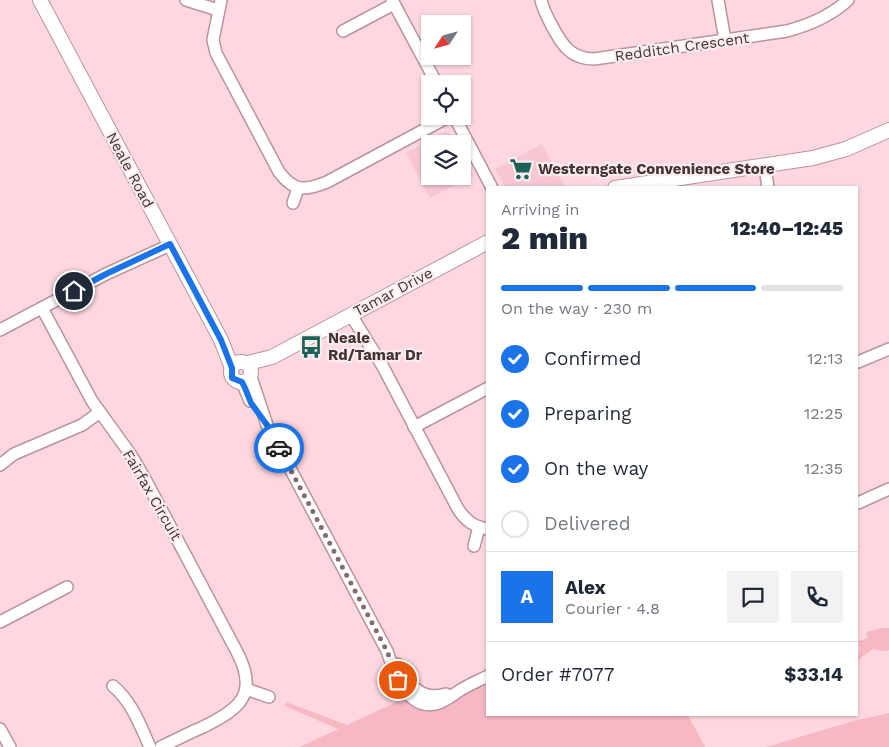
<!DOCTYPE html>
<html lang="en">
<head>
<meta charset="utf-8">
<style>
	body { margin:0; font-family:"Work Sans",sans-serif; background:#f2f2f3; color:#1f2937; height:100vh; display:flex; flex-direction:column; font-size:19px; white-space:nowrap }
	* { box-sizing:border-box; margin:0 }
	p { font-size:16px; color:#747a83 }
	.icon { flex:none; width:28px; height:28px; fill:none; stroke:currentColor; stroke-width:2; stroke-linecap:round; stroke-linejoin:round }
	.map { position:relative; flex:1; overflow:hidden }
	.side { position:absolute; left:486px; top:186px; width:372px; height:530px; display:flex; flex-direction:column; background:#fff; border-radius:0px; box-shadow:0 1px 4px #0004 }
	.side>* { flex:none }
	.needle { width:32px; rotate:234deg }
	.controls { position:absolute; left:421px; top:15px; display:grid; gap:10px }
	.controls a { display:grid; place-items:center; width:50px; height:50px; border-radius:0px; background:#fff; box-shadow:0 1px 4px #0004; font-size:25px }
	.pin { position:absolute; display:grid; place-items:center; width:42px; height:42px; color:#fff; margin:-21px; border:2px solid #fff; border-radius:50%; box-shadow:0 1px 5px #0007 }
	.courier { position:absolute; display:grid; place-items:center; width:50px; height:50px; margin:-25px; border:4px solid #1a73e8; border-radius:50%; background:#fff; color:#222; box-shadow:0 1px 6px #0007 }
	.overview em { font-style:normal; font-weight:800 }
	.overview div { display:flex; flex-direction:column-reverse }
	.overview { display:flex; align-items:center; justify-content:space-between; height:85px; padding:0 15px }
	h1 { font-size:32px; font-weight:800; line-height:38px }
	.bar { display:grid; grid-template-columns:repeat(4,1fr); gap:8px 5px; align-content:center; height:60px; padding:0 15px }
	.bar i { height:6px; border-radius:4px; background:#e0e1e3 }
	.bar .selected { background:#1a73e8 }
	.bar p { grid-column:span 4 }
	.line { display:flex; align-items:center; gap:12px; padding:0 15px; border-top:1px solid #e0e1e3 }
	.line div { flex:1 }
	.round { display:grid; place-items:center; flex:none; width:52px; height:52px; border-radius:0px; background:#f2f2f3 }
	ol { padding:0 15px; list-style:none }
	li { display:flex; align-items:center; gap:15px; height:55px }
	li p { margin-inline-start:auto }
	li .icon { padding:5px; border-radius:50%; background:#1a73e8; color:#fff; stroke-width:4 }
	li:last-child { color:#747a83 }
	li i { width:28px; height:28px; border:2px solid #e0e1e3; border-radius:50% }
	.map>svg:first-child { display:block }
	.built { fill:#f6c7d0 }
	.green { fill:#f7b8c5 }
	.lines { fill:none; stroke-linecap:round; stroke-linejoin:round }
	.minor-casing { stroke:#b9949b; stroke-width:14 }
	.tertiary-casing { stroke:#b9949b; stroke-width:16 }
	.minor { stroke:#fff; stroke-width:11 }
	.tertiary { stroke:#fff; stroke-width:14 }
	.done { stroke:#846c71; stroke-width:5; stroke-dasharray:0 9 }
	.route { stroke:#1a73e8; stroke-width:6 }
	.labels { text-anchor:middle; stroke-width:4.5; stroke-linejoin:round; paint-order:stroke }
	.street-label { font-size:15px; fill:#423336; stroke:#fcecee }
	.poi-label { font-size:15px; font-weight:bold; fill:#423336; stroke:#fcecee; text-anchor:start }
</style>
</head>
<body>
<div class="map">
<svg width="889" height="747" viewBox="0 0 889 747">
	<rect width="100%" height="100%" fill="#ffd7df"/>
	<g class="built">
		<polygon points="445,132 451,134 457,144 430,144 430,176 462,176 463,155 473,175 430,198 406,153"/>
		<polygon points="542,144 565,187 505,187 495,169"/>
	</g>
	<g class="green">
		<polygon points="883,628 889,628 889,650 882,651 873,649 858,660 860,647 858,641 868,638 866,632"/>
		<polygon points="487,682 488,715 688,715 705,747 300,747 338,729 285,706 286,702 347,725 405,698 409,701"/>
		<polygon points="889,713 889,747 766,747 853,721"/>
	</g>
	<g class="lines">
		<defs>
			<g id="minor">
				<polyline points="186,0 218,10"/>
				<path d="M221,0l-8,40 3,13 63,119c15,20 26,19 48,10l123,-66"/>
				<polyline points="392,0 437,84"/>
				<path d="M541,0c2,10 7,18 11,26 10,19 19,33 42,33l193,-28c22,-6 44,-15 61,-31"/>
				<polyline points="718,0 725,40"/>
				<polyline points="343,31 394,4"/>
				<polyline points="454,116 492,188"/>
				<polyline points="765,166 768,188"/>
				<polyline points="293,203 298,188"/>
				<path d="M42,308l50,93 39,54 13,22 93,175c22,42 3,57 -34,75 -14,6 -28,13 -42,20"/>
				<path d="M351,315l31,50 76,144c8,12 16,18 30,20"/>
				<polyline points="0,330 106,274 170,245"/>
				<polyline points="858,362 889,349"/>
				<path d="M251,377l16,48 120,226c7,22 21,62 52,52 8,-3 14,-8 20,-12 9,-6 19,-10 29,-15"/>
				<polyline points="242,382 250,401"/>
				<polyline points="414,427 488,388"/>
				<polyline points="0,465 14,454 82,425 100,412"/>
				<polyline points="858,503 889,489"/>
				<polyline points="474,546 479,527"/>
				<polyline points="0,622 67,587"/>
				<path d="M397,664c13,20 23,38 49,30"/>
				<path d="M113,686c19,16 27,39 37,61"/>
				<polyline points="246,689 269,697"/>
				<polyline points="0,729 10,747"/>
			</g>
			<g id="tertiary">
				<polyline points="40,0 221,340 232,368"/>
				<polyline points="615,188 813,158 846,149 889,130"/>
				<circle cx="241" cy="372" r="10"/>
				<polyline points="248,363 272,357 488,242"/>
			</g>
		</defs>
		<use href="#minor" class="minor-casing"/>
		<use href="#tertiary" class="tertiary-casing"/>
		<use href="#minor" class="minor"/>
		<use href="#tertiary" class="tertiary"/>
	</g>
	<g class="lines">
		<polyline class="done" points="279,448 387,651 398,680"/>
		<polyline class="route" points="74,291 106,274 170,244 221,340 232,368 232,378 242,382 245,388 251,403 267,425 279,448"/>
	</g>
	<defs>
		<symbol id="supermarket-bare" viewBox="-9 -9 18 18"><path d="M-6-5.5h2.5l.6 2H6L4.5 2H-2.5L-4.4-4H-6ZM-1.5 3.2a1.3 1.3 0 1 0 .1 0ZM3 3.2a1.3 1.3 0 1 0 .1 0Z" fill="#1b6358" stroke="#fcecee" stroke-width="2.5" paint-order="stroke"/></symbol>
		<symbol id="bus-bare" viewBox="-9 -9 18 18"><path d="M-5-6H5V4H4V6H2V4H-2V6H-4V4H-5ZM-3.5-4V0h7V-4ZM-3.5 1.2v1.5H-2V1.2ZM2 1.2v1.5H3.5V1.2Z" fill="#1b6358" stroke="#fcecee" stroke-width="2.5" paint-order="stroke"/></symbol>
	</defs>
	<g fill-rule="evenodd">
		<use href="#supermarket-bare" x="505" y="153" width="32" height="32"/>
		<use href="#bus-bare" x="295" y="331" width="32" height="32"/>
	</g>
	<g class="labels">
		<g class="street-label">
			<text transform="translate(682 47) rotate(-8)" y="5">Redditch Crescent</text>
			<text transform="translate(130 170) rotate(62)" y="5">Neale Road</text>
			<text transform="translate(393 292) rotate(-28)" y="5">Tamar Drive</text>
			<text transform="translate(152 495) rotate(60)" y="5">Fairfax Circuit</text>
		</g>
		<g class="poi-label">
			<text x="538" y="174">Westerngate Convenience Store</text>
			<text x="328" y="343">Neale<tspan x="328" dy="17">Rd/Tamar Dr</tspan></text>
		</g>
	</g>
</svg>
<div class="controls">
<a><svg class="needle" viewBox="-14 -14 28 28"><path d="M0-13l5 13h-10z" fill="#e53935"/><path d="M0 13l5-13h-10z" fill="#747a83"/></svg></a>
<a><svg class="icon" aria-label="locate" viewBox="0 0 24 24"><circle cx="12" cy="12" r="6"/><path d="M12 2v4M12 18v4M2 12h4M18 12h4"/></svg></a>
<a><svg class="icon" aria-label="layers" viewBox="0 0 24 24"><path d="M12 4l9 5-9 5-9-5zM3 14l9 5 9-5"/></svg></a>
</div>
<div class="pin" style="left:398px;top:680px;background:#ea580c"><svg class="icon" aria-label="bag" viewBox="0 0 24 24"><path d="M5 8h14l-1 12H6zM9 8a3 3 0 0 1 6 0"/></svg></div>
<div class="pin" style="left:74px;top:291px;background:#1f2937"><svg class="icon" aria-label="home" viewBox="0 0 24 24"><path d="M3 11l9-7 9 7M6 9v11h12V9"/></svg></div>
<div class="courier" style="left:279px;top:448px"><svg class="icon" aria-label="car" viewBox="0 0 24 24"><path d="M5 17H2v-5l4-1 3-4h7l3 4 3 1v5h-3M9 17h6M6 11h13"/><circle cx="7" cy="17" r="2"/><circle cx="17" cy="17" r="2"/></svg></div>
<section class="side">
<div class="overview"><div><h1>2 min</h1><p>Arriving in</p></div><em>12:40–12:45</em></div>
<div class="bar"><i class="selected"></i><i class="selected"></i><i class="selected"></i><i></i><p>On the way · 230 m</p></div>
<ol>
<li><svg class="icon" aria-label="check" viewBox="0 0 24 24"><path d="M5 12l5 5 9-10"/></svg>Confirmed<p>12:13</p></li>
<li><svg class="icon" aria-label="check" viewBox="0 0 24 24"><path d="M5 12l5 5 9-10"/></svg>Preparing<p>12:25</p></li>
<li><svg class="icon" aria-label="check" viewBox="0 0 24 24"><path d="M5 12l5 5 9-10"/></svg>On the way<p>12:35</p></li>
<li><i></i>Delivered</li>
</ol>
<div class="line" style="height:90px"><b class="round" style="background:#1a73e8;color:#fff">A</b><div><b>Alex</b><p>Courier · 4.8</p></div><a class="round"><svg class="icon" aria-label="chat" viewBox="0 0 24 24"><path d="M4 5h16v11H9l-5 4z"/></svg></a><a class="round"><svg class="icon" aria-label="phone" viewBox="0 0 24 24"><path d="M5 4h4l2 5-3 2q2 4 5 5l2-3 5 2v4C11 20 4 13 5 4z"/></svg></a></div>
<div class="line" style="height:65px"><div>Order #7077</div><b>$33.14</b></div>
</section>
</div>
</body>
</html>
